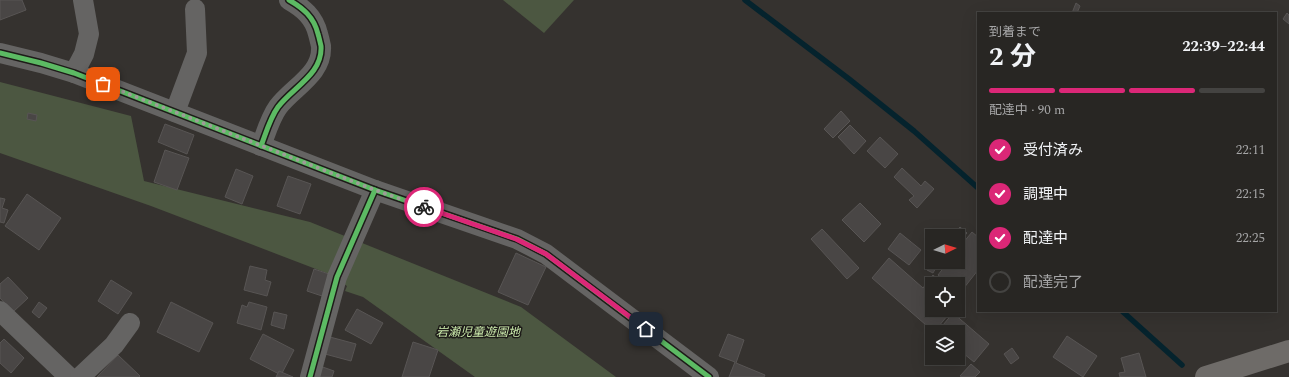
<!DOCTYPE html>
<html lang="ja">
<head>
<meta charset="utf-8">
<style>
	body { margin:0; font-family:Spectral,"Noto Sans JP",serif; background:#302e2b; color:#f1f3f6; height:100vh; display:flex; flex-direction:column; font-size:15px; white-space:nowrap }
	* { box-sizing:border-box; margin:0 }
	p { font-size:13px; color:#a5a5a6 }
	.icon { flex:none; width:22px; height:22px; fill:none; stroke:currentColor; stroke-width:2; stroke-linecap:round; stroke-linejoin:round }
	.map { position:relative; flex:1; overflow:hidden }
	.side { position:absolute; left:977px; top:12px; width:300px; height:300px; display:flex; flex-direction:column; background:#282623; border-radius:0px; box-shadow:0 4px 16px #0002,0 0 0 1px #444341 }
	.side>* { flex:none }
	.needle { width:26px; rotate:85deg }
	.fabs { position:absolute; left:925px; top:229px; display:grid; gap:8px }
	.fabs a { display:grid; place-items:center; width:40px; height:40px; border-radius:0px; background:#282623; box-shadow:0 4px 16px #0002,0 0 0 1px #444341; font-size:20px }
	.pin { position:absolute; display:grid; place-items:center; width:34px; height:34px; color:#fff; margin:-17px; border-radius:8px; box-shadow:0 2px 6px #0006 }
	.courier { position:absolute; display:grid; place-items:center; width:40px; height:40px; margin:-20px; border:3px solid #db2777; border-radius:50%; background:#fff; color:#222; box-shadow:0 1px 5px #0007 }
	.summary em { font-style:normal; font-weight:700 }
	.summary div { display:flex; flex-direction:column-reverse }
	.summary { display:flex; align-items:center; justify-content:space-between; height:68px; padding:0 12px }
	h1 { font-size:26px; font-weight:700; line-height:30px }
	.bar { display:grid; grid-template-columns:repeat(4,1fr); gap:6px 4px; align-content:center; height:48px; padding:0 12px }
	.bar i { height:5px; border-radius:3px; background:#444341 }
	.bar .active { background:#db2777 }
	.bar p { grid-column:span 4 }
	ol { padding:0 12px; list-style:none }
	li { display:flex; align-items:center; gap:12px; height:44px }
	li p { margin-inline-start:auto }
	li .icon { padding:4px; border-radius:50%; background:#db2777; color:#fff; stroke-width:4 }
	li:last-child { color:#a5a5a6 }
	li i { width:22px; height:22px; border:2px solid #444341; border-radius:50% }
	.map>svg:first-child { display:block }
	.green { fill:#4c5741 }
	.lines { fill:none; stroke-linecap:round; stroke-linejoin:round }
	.stream { stroke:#05232d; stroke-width:5.5 }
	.building { fill:#494645; stroke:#585554 }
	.minor { stroke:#656463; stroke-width:20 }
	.trunk { stroke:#6e6b68; stroke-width:22 }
	.cycleway-casing { stroke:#1d1b18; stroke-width:8 }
	.cycleway { stroke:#5cba63; stroke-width:5 }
	.done { stroke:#9e9c98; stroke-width:4; stroke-dasharray:0 7.2 }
	.route { stroke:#db2777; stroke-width:5 }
	.labels { text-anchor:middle; stroke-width:3; stroke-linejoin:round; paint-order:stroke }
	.park-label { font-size:12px; font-style:italic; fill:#cbeaac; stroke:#1d1b18 }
</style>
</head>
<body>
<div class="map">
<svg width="1289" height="377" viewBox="0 0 1289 377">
	<rect width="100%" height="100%" fill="#35322f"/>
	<g class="green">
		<polygon points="503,0 574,0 544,33"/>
		<polygon points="0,82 131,116 144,181 310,222 521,307 616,377 475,377 363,297 345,291 347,286 329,274 151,206 0,153"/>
	</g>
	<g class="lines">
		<g class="stream">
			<polyline points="745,0 849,79 914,131 978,188"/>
			<polyline points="1122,311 1182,365"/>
		</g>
	</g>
	<g class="building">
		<polygon points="0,0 22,0 26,10 0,20"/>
		<polygon points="1076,3 1080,6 1077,13 1072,13"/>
		<polygon points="1287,13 1289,15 1289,24 1283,19"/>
		<polygon points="841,111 850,121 833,138 824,129"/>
		<polygon points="28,113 37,115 36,121 27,119"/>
		<polygon points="165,124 194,135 187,154 158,142"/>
		<polygon points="850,125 866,141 854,154 838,137"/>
		<polygon points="880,137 898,154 885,168 867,151"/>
		<polygon points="165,150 189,158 177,190 154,182"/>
		<polygon points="902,168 921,186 925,181 934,189 917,208 909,200 914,196 894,177"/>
		<polygon points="236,169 253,176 242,204 225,197"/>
		<polygon points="288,176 311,184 300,214 277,206"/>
		<polygon points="27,194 61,218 39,250 5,226"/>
		<polygon points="0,198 5,199 2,208 8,210 4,223 0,222"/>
		<polygon points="860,203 881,224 864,242 842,220"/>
		<polygon points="960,227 967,233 960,241 958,239 958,236 953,235"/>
		<polygon points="822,229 859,268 847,279 811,239"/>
		<polygon points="972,232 978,237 978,270 960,293 958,291 958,284 949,284 938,275 948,262 958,262 958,249"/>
		<polygon points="900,233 921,250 909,265 888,249"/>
		<polygon points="516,253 546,267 528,305 498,292"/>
		<polygon points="889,258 923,288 933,275 943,284 932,284 932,310 952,310 934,332 872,278"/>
		<polygon points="932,260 932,262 939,262 933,273 927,270"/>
		<polygon points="250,266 267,270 265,280 271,282 267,296 244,290"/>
		<polygon points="314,269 329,274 322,296 307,291"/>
		<polygon points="8,277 28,298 13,312 0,298 0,284"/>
		<polygon points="111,280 132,293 118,314 98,301"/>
		<polygon points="39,302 47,308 39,318 32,312"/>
		<polygon points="171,302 213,323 199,352 157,332"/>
		<polygon points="249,302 267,307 261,330 237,323 242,305 247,307"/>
		<polygon points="357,309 383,323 371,344 345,330"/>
		<polygon points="274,312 287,315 284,329 271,325"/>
		<polygon points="953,313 989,344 974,362 958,349 958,332 939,332 938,331"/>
		<polygon points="263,334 294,350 281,375 250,359"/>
		<polygon points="728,334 744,340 736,363 765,375 764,377 729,377 735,362 719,356"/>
		<polygon points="1067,336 1097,356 1083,377 1053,357"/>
		<polygon points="330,337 356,344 351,361 325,354"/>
		<polygon points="4,339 24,358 11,373 0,363 0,343"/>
		<polygon points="413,342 438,350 429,377 402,377"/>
		<polygon points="1012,348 1019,358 1011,364 1004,354"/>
		<polygon points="1139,353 1146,377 1120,377 1119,373 1125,372 1121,358"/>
		<polygon points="118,355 140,376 139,377 97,377"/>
		<polygon points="971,364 980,372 975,377 962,377 960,376"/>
		<polygon points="317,365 334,371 332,377 313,377"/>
		<polygon points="279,371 293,377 276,377"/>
	</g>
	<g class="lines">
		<g class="minor">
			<polyline points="0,53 41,63 74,73 375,190 517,239 546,254 709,377"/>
			<polyline points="74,73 84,54 89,34 83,0"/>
			<polyline points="175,112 197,53 195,9"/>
			<path d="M261,146c5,-13 9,-28 17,-39 15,-20 45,-33 43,-61 -1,-4 -2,-9 -3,-12 -4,-17 -15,-26 -29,-34"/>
			<polyline points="0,311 69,377"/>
			<polyline points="80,377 114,345 130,323"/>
			<polyline points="310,377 337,277 375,190"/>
		</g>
		<polyline class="trunk" points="1206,377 1289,351"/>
		<defs>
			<g id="cycleway">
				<polyline points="0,53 41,63 74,73 375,190 517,239 546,254 709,377"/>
				<path d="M261,146c5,-13 9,-28 17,-39 15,-20 45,-33 43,-61 -1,-4 -2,-9 -3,-12 -4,-17 -15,-26 -29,-34"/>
				<polyline points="310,377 337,277 375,190"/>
			</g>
		</defs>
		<use href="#cycleway" class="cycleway-casing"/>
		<use href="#cycleway" class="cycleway"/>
	</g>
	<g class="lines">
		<polyline class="done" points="103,84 375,190 424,207"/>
		<polyline class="route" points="424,207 516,239 546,254 646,329"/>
	</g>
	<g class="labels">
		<g class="park-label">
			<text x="478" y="336">岩瀬児童遊園地</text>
		</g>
	</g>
</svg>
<div class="fabs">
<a><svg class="needle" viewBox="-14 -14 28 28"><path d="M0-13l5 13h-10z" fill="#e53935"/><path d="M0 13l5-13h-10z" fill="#a5a5a6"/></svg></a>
<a><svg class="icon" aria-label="locate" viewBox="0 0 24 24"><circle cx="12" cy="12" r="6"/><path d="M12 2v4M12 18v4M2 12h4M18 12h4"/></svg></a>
<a><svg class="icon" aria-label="layers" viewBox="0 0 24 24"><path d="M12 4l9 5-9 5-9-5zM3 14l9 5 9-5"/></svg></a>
</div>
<div class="pin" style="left:103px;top:84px;background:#ea580c"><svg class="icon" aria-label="bag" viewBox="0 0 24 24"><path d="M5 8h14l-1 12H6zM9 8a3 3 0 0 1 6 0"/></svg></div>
<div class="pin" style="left:646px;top:329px;background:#1f2937"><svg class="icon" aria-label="home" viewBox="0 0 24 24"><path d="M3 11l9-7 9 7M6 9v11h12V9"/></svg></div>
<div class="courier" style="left:424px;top:207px"><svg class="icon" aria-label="bike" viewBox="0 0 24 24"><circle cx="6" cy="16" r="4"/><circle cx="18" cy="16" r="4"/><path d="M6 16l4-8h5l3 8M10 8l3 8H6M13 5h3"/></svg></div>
<section class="side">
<div class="summary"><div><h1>2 分</h1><p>到着まで</p></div><em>22:39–22:44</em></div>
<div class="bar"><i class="active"></i><i class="active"></i><i class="active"></i><i></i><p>配達中 · 90 m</p></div>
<ol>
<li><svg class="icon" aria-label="check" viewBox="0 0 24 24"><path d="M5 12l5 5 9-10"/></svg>受付済み<p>22:11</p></li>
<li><svg class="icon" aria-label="check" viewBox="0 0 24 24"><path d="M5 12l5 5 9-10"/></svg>調理中<p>22:15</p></li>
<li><svg class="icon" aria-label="check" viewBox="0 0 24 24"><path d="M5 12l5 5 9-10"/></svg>配達中<p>22:25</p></li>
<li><i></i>配達完了</li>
</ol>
</section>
</div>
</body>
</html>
